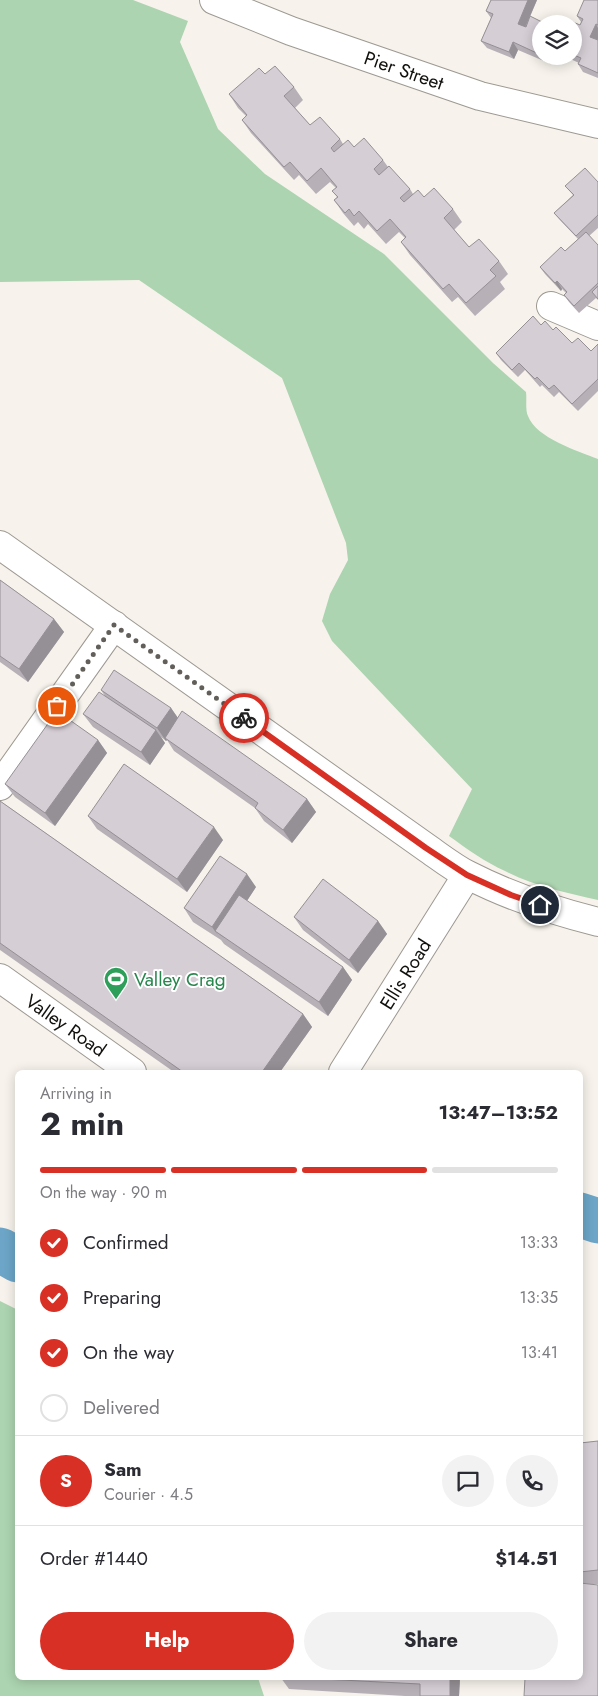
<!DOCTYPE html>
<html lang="en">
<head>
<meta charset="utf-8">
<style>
	body { margin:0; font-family:Jost,sans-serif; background:#f2f2f3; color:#2b2b33; height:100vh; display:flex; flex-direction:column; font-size:19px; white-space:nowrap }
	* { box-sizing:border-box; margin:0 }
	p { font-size:16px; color:#7c7c81 }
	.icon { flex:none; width:28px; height:28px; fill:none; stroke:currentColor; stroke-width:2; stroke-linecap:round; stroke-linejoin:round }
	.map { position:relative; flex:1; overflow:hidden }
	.drawer { position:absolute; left:15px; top:1070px; width:568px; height:610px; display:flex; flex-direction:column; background:#fff; border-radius:8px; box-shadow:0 2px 12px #0003 }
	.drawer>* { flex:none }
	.controls { position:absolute; left:532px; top:15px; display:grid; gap:10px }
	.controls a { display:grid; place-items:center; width:50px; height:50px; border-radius:50%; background:#fff; box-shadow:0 2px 12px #0003; font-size:25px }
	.pin { position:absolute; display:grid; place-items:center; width:42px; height:42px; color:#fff; margin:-21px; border:2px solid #fff; border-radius:50%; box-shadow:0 1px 5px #0007 }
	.courier { position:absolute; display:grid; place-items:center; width:50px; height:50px; margin:-25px; border:4px solid #d93025; border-radius:50%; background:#fff; color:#222; box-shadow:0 1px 6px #0007 }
	.overview em { font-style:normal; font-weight:700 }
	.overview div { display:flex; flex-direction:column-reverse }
	.overview { display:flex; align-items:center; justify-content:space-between; height:85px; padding:0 25px }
	h1 { font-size:32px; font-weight:700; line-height:38px }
	.bar { display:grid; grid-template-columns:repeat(4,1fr); gap:8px 5px; align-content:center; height:60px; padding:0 25px }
	.bar i { height:6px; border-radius:4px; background:#e1e1e2 }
	.bar .current { background:#d93025 }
	.bar p { grid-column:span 4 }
	.line { display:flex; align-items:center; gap:12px; padding:0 25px; border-top:1px solid #e1e1e2 }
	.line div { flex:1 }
	.round { display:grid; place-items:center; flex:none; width:52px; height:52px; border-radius:26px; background:#f2f2f3 }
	ol { padding:0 25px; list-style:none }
	li { display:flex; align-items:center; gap:15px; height:55px }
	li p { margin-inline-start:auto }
	li .icon { padding:5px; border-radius:50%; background:#d93025; color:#fff; stroke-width:4 }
	li:last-child { color:#7c7c81 }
	li i { width:28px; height:28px; border:2px solid #e1e1e2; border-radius:50% }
	.action { display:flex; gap:10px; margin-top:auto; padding:10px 25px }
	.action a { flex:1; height:58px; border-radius:30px; background:#d93025; color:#fff; font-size:20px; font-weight:700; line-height:58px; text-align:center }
	.action a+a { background:#f2f2f3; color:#2b2b33 }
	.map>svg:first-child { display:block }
	.green { fill:#acd4b0 }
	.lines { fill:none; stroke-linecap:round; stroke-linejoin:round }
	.river { stroke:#6ca5c7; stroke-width:45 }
	.street-casing { stroke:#9d9992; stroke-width:30 }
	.secondary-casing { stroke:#9d9992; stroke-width:30 }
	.street { stroke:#fff; stroke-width:28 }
	.secondary { stroke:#fff; stroke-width:28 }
	.wall { fill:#b7b1b7 }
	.shaded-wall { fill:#959095 }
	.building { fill:#d5ced5; stroke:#959095 }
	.done { stroke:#625f5b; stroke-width:5; stroke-dasharray:0 9 }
	.route { stroke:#d93025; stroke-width:6 }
	.labels { text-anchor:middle; stroke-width:4; stroke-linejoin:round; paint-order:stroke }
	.street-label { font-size:19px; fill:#11100d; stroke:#fff }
	.leisure-label { font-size:19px; fill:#27864d; stroke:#fff; text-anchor:start }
</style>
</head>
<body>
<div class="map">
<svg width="598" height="1696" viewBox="0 0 598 1696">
	<rect width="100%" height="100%" fill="#f7f3ec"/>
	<g class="green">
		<path d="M0,0h133l55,21 -8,21 38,87 47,45 119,80 109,109 33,29c1,7 -1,18 2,24 8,22 50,35 70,43v441c-31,-7 -64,-14 -93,-29 -20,-9 -38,-22 -56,-35l23,-47 -140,-148 -10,-20 8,-27 18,-34 -2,-17 -64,-165 -143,-98 -139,2z"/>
		<polygon points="0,1301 18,1310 18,1678 258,1678 264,1696 0,1696"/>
	</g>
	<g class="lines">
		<g class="river">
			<polyline points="580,1215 598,1221"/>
			<polyline points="0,1250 18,1260"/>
		</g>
		<defs>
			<g id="street">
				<polyline points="214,0 291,31 480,96 598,124"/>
				<polyline points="551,306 598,326"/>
				<polyline points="0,786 114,625"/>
				<polyline points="0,978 132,1072"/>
				<polyline points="343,1072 467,875"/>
			</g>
			<path id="secondary" d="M0,545l427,303c13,9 27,20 41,27 41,21 86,36 130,47"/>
		</defs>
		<use href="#street" class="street-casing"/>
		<use href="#secondary" class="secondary-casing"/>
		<use href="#street" class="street"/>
		<use href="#secondary" class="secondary"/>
	</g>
	<g class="wall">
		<polygon points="491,0 537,0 530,17 541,24 541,56 555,56 551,64 518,50 514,59 487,48 481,41 491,18 486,11"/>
		<polygon points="598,0 598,78 583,72 578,64 579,63 564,56 574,56 574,24 580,25 581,22 577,16"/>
		<polygon points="294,87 303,100 295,108 310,125 340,139 343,144 354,147 383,160 388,167 410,189 413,194 424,197 453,209 462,222 454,230 469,247 499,261 508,274 500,282 505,289 475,316 458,297 452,302 410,255 401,242 405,238 399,232 386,244 368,224 364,229 358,222 354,226 343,213 334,200 337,197 332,191 336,188 330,182 316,194 299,175 294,180 251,133 242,120 246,116 238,108 229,94"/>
		<polygon points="598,182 598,228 589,236 598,245 598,300 596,298 579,313 569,302 564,295 566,293 562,289 561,291 545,274 540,267 565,251 578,239 560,220 554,213 573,195 565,186"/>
		<polygon points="541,325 553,330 572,343 591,351 598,344 598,391 578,411 559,392 554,397 542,385 540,387 525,370 518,377 501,360 496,353"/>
		<polygon points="0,580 54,619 64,632 28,682 0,662"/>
		<polygon points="101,690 171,708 178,718 307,799 316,812 292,843 264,821 255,808 174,751 167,740 166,741 161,737 165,743 150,765 93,727 83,714 105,696"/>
		<polygon points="98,740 107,753 55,826 15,797 5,784"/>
		<polygon points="0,801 303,1014 312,1027 280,1072 174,1072 0,950"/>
		<polygon points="88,816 223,840 187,892 97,829"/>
		<polygon points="256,887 247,901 343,967 352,980 328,1016 224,944 221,940 193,922 184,908"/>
		<polygon points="294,917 378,921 387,934 358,973 303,930"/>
		<polygon points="598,1441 598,1584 594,1584 580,1678 580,1443"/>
		<polygon points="281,1678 460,1678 459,1696 405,1696 289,1689"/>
	</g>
	<g class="shaded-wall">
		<polygon points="528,0 537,0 523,32 518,24"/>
		<polygon points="596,24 598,28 598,39 596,44 590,37"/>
		<polygon points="513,42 518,50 514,59 509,52"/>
		<polygon points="546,56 555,56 551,64 546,57"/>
		<polygon points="557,281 562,289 561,291 555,283"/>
		<polygon points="54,619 64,632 28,682 19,669"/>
		<polygon points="171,708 180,721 165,738 167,740 166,741 157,728"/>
		<polygon points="156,730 165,743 150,765 141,752"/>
		<polygon points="98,740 107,753 55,826 45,813"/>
		<polygon points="307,799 316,812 292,843 283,830"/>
		<polygon points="214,827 223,840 187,892 177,879"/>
		<polygon points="247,874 256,887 223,937 215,931 221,940 212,927"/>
		<polygon points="378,921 387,934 358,973 349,960"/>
		<polygon points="343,967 352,980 328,1016 319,1002"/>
		<polygon points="303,1014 312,1027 280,1072 262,1072"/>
		<polygon points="450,1678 460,1678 459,1696 450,1696"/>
	</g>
	<g class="building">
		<polygon points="491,0 528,0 518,24 526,27 530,16 546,24 541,24 541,55 513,42 509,52 481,41 493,14 486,11"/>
		<polygon points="584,0 598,0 598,25 596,24 590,37 598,40 598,73 578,64 581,58 574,55 574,24 564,24 566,19 580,25 583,19 577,16"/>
		<polygon points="275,66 294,87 284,96 310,125 320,117 340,139 331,148 334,152 348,140 354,147 364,138 383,160 374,169 379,175 389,166 410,189 400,198 404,202 418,190 424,197 434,188 453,209 444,218 469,247 479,239 499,261 490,270 496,276 466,303 449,284 443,289 401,242 406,237 390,219 377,231 359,211 354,216 349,209 345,213 334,200 338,197 332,191 337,187 321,168 307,181 290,162 284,167 242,120 247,115 229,94 259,68 265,74"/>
		<polygon points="585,168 598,182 598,215 576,236 554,213 574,195 565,186"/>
		<polygon points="586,232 598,245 598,283 574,306 564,295 567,292 557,281 555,283 540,267 561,247 565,251"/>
		<polygon points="598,286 598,299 592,292"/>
		<polygon points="533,316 541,325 545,321 553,330 556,327 572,343 578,338 591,351 598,344 598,379 572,404 554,385 549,389 537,377 535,379 519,363 512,370 496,353"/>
		<polygon points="0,580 54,619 19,669 0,656"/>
		<polygon points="114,670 171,708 157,728 101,690"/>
		<polygon points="99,692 156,730 141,752 83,714"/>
		<polygon points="57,711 98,740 45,813 5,784"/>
		<polygon points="182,711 307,799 283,830 255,808 258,803 165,738"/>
		<polygon points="124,764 214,827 177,879 88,816"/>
		<polygon points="0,801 303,1014 262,1072 183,1072 0,943"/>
		<polygon points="220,856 247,874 212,927 184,908"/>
		<polygon points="323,879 378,921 349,960 294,917"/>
		<polygon points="239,895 343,967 319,1002 215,931"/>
		<polygon points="598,1441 598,1570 580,1572 580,1443"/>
		<polygon points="580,1583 598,1585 598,1696 524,1696 525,1678 580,1678"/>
		<polygon points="302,1678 450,1678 450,1696 420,1696 420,1684"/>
	</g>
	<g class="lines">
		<polyline class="done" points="57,706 114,625 244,718"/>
		<polyline class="route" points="244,718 426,848 467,875 511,895 540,905"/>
	</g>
	<defs>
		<symbol id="stadium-pin" viewBox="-11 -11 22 30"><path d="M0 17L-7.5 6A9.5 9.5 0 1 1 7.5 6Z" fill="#2e9e5b" stroke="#fff"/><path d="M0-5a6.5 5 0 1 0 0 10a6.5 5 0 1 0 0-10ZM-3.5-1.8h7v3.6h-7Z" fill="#fff"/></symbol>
	</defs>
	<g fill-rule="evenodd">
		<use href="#stadium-pin" x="102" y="965" width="28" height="38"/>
	</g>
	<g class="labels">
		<g class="street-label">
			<text transform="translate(404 70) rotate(19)" y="7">Pier Street</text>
			<text transform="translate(405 974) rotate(-58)" y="7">Ellis Road</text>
			<text transform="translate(66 1025) rotate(35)" y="7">Valley Road</text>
		</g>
		<g class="leisure-label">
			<text x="134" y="986">Valley Crag</text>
		</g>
	</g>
</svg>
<div class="controls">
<a><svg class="icon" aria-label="layers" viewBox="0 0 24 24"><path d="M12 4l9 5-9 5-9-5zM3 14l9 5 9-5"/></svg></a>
</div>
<div class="pin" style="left:57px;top:706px;background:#ea580c"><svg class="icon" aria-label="bag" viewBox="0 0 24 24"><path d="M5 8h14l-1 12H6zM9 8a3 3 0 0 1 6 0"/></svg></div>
<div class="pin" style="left:540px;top:905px;background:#1f2937"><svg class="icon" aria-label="home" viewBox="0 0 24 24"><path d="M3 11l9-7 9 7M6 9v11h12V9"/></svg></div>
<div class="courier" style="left:244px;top:718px"><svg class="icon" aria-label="bike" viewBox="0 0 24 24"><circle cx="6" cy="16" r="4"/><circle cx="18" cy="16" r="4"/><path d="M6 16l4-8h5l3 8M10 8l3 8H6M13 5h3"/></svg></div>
<section class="drawer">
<div class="overview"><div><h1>2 min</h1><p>Arriving in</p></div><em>13:47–13:52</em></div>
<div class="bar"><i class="current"></i><i class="current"></i><i class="current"></i><i></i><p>On the way · 90 m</p></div>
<ol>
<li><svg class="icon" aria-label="check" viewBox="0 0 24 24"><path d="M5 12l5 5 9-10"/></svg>Confirmed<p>13:33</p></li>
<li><svg class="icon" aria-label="check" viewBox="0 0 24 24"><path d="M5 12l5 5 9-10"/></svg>Preparing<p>13:35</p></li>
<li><svg class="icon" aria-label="check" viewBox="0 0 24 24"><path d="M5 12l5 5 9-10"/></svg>On the way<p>13:41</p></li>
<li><i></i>Delivered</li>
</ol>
<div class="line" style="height:90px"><b class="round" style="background:#d93025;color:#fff">S</b><div><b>Sam</b><p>Courier · 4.5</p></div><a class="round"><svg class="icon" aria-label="chat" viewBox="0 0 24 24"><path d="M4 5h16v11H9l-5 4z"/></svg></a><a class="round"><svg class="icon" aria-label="phone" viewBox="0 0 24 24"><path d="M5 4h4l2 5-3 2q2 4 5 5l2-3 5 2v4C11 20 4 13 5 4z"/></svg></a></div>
<div class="line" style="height:65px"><div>Order #1440</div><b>$14.51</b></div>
<div class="action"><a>Help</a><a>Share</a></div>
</section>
</div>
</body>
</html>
